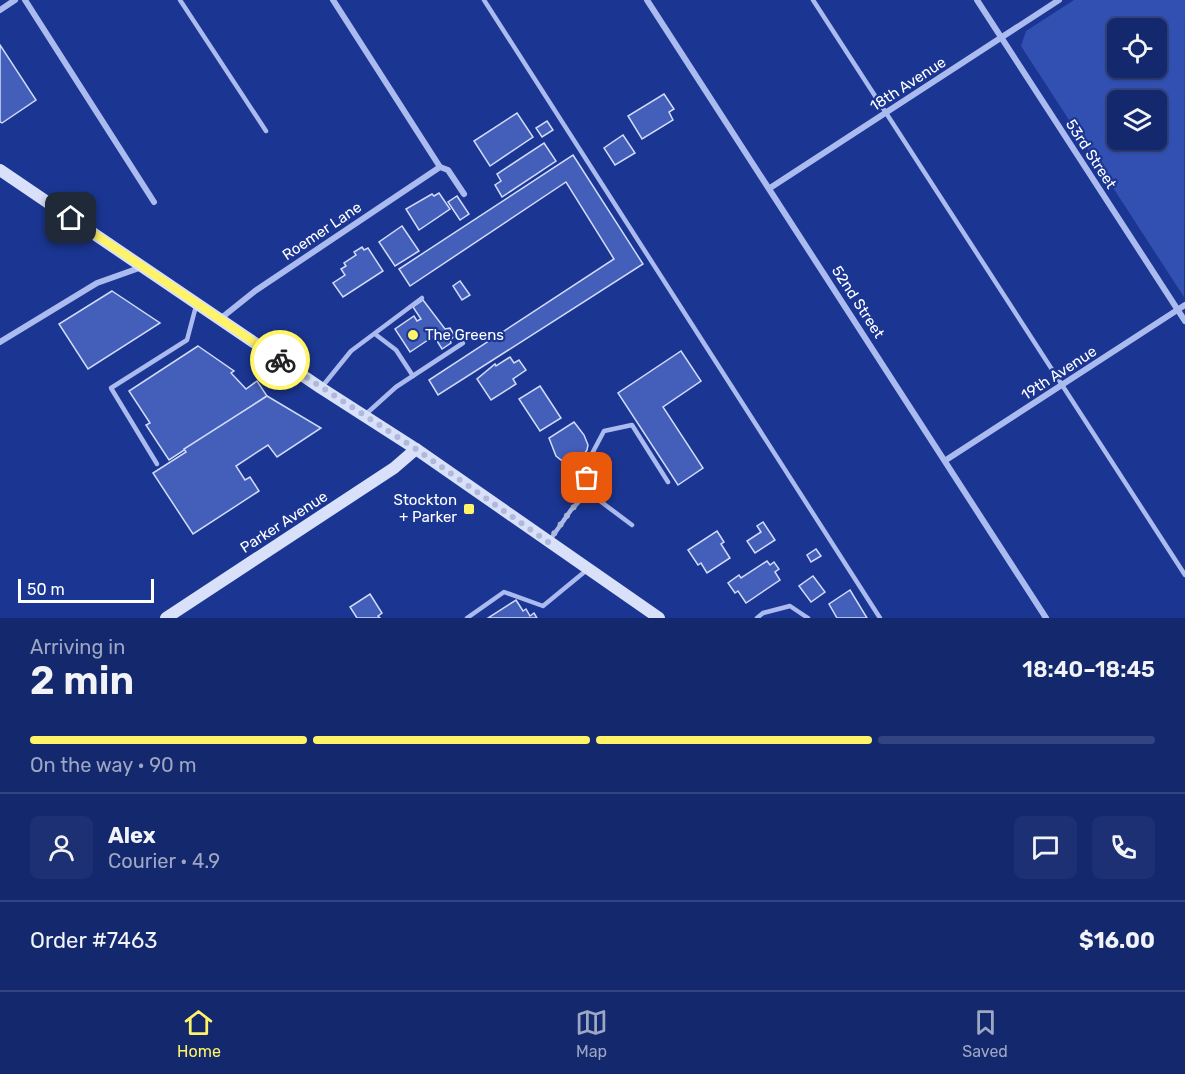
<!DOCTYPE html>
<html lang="en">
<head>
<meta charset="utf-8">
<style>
	body { margin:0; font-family:Rubik,sans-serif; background:#1d3073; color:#f1f3f6; height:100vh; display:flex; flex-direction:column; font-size:22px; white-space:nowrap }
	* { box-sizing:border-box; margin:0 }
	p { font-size:20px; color:#9da6c2 }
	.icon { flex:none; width:33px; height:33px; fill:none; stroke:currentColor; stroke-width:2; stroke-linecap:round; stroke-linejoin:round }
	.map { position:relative; height:618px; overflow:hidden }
	.sheet { display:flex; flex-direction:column; background:#14286e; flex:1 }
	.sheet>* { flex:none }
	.controls { position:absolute; left:1107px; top:18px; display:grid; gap:12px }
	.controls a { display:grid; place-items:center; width:60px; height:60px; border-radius:9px; background:#14286e; box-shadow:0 2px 4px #0004,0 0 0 2px #334481; font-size:30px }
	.scale { position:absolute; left:18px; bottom:15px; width:136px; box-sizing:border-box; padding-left:6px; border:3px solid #fff; border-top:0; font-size:16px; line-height:21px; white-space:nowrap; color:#fff; -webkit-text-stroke:4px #1b3692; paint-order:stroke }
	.pin { position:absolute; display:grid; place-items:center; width:51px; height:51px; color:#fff; margin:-26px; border-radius:12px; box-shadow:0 3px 9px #0006 }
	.courier { position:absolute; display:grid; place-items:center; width:60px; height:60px; margin:-30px; border:4px solid #fff368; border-radius:50%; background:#fff; color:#222; box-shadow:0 2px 8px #0007 }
	.overview em { font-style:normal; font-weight:600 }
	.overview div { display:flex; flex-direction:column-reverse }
	.overview { display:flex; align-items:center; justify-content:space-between; height:102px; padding:0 30px }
	h1 { font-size:39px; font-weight:600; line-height:45px }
	.bar { display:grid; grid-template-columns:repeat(4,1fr); gap:9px 6px; align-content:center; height:72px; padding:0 30px }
	.bar i { height:8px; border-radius:4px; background:#334481 }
	.bar .current { background:#fff368 }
	.bar p { grid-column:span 4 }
	.line { display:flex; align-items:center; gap:15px; padding:0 30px; border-top:2px solid #334481 }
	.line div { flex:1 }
	.round { display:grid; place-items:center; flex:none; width:63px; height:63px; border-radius:9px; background:#1d3073 }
	.tabs { display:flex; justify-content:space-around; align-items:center; height:84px; border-top:2px solid #334481; background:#14286e; font-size:16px; color:#9da6c2 }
	.tabs a { display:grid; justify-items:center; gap:3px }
	.tabs .current { color:#fff368 }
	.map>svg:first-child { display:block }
	.green { fill:#3250b1; fill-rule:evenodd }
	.building { fill:#445fb9; stroke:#d1dbfa; stroke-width:1.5 }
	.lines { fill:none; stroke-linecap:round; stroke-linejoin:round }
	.lane { stroke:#abbbef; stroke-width:4.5 }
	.street { stroke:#abbbef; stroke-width:6 }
	.secondary { stroke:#d8e0fa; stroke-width:12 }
	.done { stroke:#afb9d9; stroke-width:6; stroke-dasharray:0 10.8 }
	.route { stroke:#fff368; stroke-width:8 }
	.poi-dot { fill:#fff368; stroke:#1b3692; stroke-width:2 }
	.labels { text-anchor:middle; stroke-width:4.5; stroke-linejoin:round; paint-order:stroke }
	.street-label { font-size:15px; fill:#fff; stroke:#1b3692 }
	.poi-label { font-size:15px; fill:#fff; stroke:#1b3692; text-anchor:start }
</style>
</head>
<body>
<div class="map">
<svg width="1185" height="618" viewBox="0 0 1185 618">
	<rect width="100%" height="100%" fill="#1b3692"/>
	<path class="green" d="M1074,0h111l-1,297 -163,-251 5,-15zM1118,28h38v40h-38zM1118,100h38v40h-38z"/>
	<g class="building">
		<polygon points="0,45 36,100 2,123 0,122"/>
		<polygon points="664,94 674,109 669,112 673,120 642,139 628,116"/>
		<polygon points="517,113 533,137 490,166 474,141"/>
		<polygon points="547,121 553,130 542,137 536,128"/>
		<polygon points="623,135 635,153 615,165 604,148"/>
		<polygon points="544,143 556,161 502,197 495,185 501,181 497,174"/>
		<polygon points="573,155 643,264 438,395 429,380 614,259 566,182 410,286 399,269"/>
		<polygon points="439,193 450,209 419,230 406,209 432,194 434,196"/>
		<polygon points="457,196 469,214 460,220 448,202"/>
		<polygon points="402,226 419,251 395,266 379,242"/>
		<polygon points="362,247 364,250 368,248 383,271 343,297 333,283 345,275 341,269 346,266 344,263 356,255 354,252"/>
		<polygon points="460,281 470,295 462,300 453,286"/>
		<polygon points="112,291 160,323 88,369 59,324"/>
		<polygon points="423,300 445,329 450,328 455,336 450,340 451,343 442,349 434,336 410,352 395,329 414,316 417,321 421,319 413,307"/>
		<polygon points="198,346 234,371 231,373 246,389 257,381 267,396 169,460 146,425 150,423 129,391"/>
		<polygon points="681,351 701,381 663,407 703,468 678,485 618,393"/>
		<polygon points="510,357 514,363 519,360 526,370 513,379 516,384 491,400 477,379 495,364 496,366"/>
		<polygon points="540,386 561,418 540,431 519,399"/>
		<polygon points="267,396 321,428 277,457 268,445 236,466 245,480 250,477 259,491 193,534 153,473 186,452 184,449"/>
		<polygon points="574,422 584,435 588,445 587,450 581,459 571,463 561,460 556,456 549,438"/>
		<polygon points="763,522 775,540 755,553 747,541 761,532 757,526"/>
		<polygon points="717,531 724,542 721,544 730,558 707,573 701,563 698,565 688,550"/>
		<polygon points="816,549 821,556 811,562 807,555"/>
		<polygon points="767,561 770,565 774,562 779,569 775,572 780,580 746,603 738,591 735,593 728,583 739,575 741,578"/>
		<polygon points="813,576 825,592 811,602 799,586"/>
		<polygon points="850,590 867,618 837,618 829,604"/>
		<polygon points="370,594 382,613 378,616 380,618 357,618 350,607"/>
		<polygon points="516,600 523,611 526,609 530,616 534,613 537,618 488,618"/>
	</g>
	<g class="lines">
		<g class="lane">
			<polyline points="180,0 266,131"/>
			<polyline points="484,0 880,618"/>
			<polyline points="813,0 1185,575"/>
			<polyline points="375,334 396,350 413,376"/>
			<polyline points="321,388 351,351 422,298"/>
			<polyline points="366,414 396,387 463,343"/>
			<polyline points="157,464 111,388 187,340 196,306"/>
			<polyline points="588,492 632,525"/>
			<polyline points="550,540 571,510 588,492 587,463 604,431 632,425 668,482"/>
			<polyline points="467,618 504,592 543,606 588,569"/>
			<polyline points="757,618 763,613 790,606 808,618"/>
		</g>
		<g class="street">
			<polyline points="25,0 154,202"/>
			<polyline points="333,0 440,167 448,170 464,194"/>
			<polyline points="647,0 1046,618"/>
			<polyline points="977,0 1185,321"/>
			<polyline points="0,10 15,0"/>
			<polyline points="770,188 1059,0"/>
			<polyline points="220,319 255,291 440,167"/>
			<polyline points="0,342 97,283 142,267"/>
			<polyline points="946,460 1185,305"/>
		</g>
		<g class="secondary">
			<polyline points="0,170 321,388 416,449 659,618"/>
			<polyline points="166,618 394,468 416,449"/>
		</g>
	</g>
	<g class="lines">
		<polyline class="done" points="280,360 416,449 548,542 571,510 588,492 587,478"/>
		<polyline class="route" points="71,218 280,360"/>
	</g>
	<g class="poi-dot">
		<circle cx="413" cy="335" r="6"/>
		<rect x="463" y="503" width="12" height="12" rx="3"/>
	</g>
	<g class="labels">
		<g class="street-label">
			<text transform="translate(908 84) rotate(-33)" y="5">18th Avenue</text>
			<text transform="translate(1091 154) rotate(57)" y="5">53rd Street</text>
			<text transform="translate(322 231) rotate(-34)" y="5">Roemer Lane</text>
			<text transform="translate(858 302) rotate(57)" y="5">52nd Street</text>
			<text transform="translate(1059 373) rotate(-33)" y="5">19th Avenue</text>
			<text transform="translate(284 522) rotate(-33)" y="5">Parker Avenue</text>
		</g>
		<g class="poi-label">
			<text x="425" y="340">The Greens</text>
			<text x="457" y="505" text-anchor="end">Stockton<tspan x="457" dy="17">+ Parker</tspan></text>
		</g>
	</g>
</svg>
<div class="controls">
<a><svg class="icon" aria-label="locate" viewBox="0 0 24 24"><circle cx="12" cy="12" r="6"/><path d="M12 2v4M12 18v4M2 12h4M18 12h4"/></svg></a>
<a><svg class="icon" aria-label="layers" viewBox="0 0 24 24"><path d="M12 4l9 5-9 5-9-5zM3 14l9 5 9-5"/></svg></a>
</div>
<div class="scale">50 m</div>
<div class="pin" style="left:587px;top:478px;background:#ea580c"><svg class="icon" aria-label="bag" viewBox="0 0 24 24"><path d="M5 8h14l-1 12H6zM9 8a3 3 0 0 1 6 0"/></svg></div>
<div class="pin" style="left:71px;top:218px;background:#1f2937"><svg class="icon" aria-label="home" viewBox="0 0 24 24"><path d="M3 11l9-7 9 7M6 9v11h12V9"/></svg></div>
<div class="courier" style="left:280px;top:360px"><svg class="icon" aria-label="bike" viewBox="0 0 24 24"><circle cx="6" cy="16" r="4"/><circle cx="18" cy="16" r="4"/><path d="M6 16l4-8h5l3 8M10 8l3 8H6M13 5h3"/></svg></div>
</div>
<section class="sheet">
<div class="overview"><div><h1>2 min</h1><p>Arriving in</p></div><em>18:40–18:45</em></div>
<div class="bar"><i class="current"></i><i class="current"></i><i class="current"></i><i></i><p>On the way · 90 m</p></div>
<div class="line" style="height:108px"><a class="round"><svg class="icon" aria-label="person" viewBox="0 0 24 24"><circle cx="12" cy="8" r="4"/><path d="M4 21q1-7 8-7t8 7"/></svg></a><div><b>Alex</b><p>Courier · 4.9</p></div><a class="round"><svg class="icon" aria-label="chat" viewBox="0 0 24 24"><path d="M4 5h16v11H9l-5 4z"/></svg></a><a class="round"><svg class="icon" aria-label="phone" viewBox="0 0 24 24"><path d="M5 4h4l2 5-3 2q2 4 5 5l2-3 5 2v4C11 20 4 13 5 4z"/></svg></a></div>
<div class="line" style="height:78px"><div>Order #7463</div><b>$16.00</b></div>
</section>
<nav class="tabs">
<a class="current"><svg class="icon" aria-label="home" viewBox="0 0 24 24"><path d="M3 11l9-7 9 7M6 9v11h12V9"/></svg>Home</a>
<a><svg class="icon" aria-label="map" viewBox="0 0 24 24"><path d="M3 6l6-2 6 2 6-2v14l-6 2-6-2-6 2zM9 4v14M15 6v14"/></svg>Map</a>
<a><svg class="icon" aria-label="saved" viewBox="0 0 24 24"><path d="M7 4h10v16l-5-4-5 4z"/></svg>Saved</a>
</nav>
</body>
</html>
